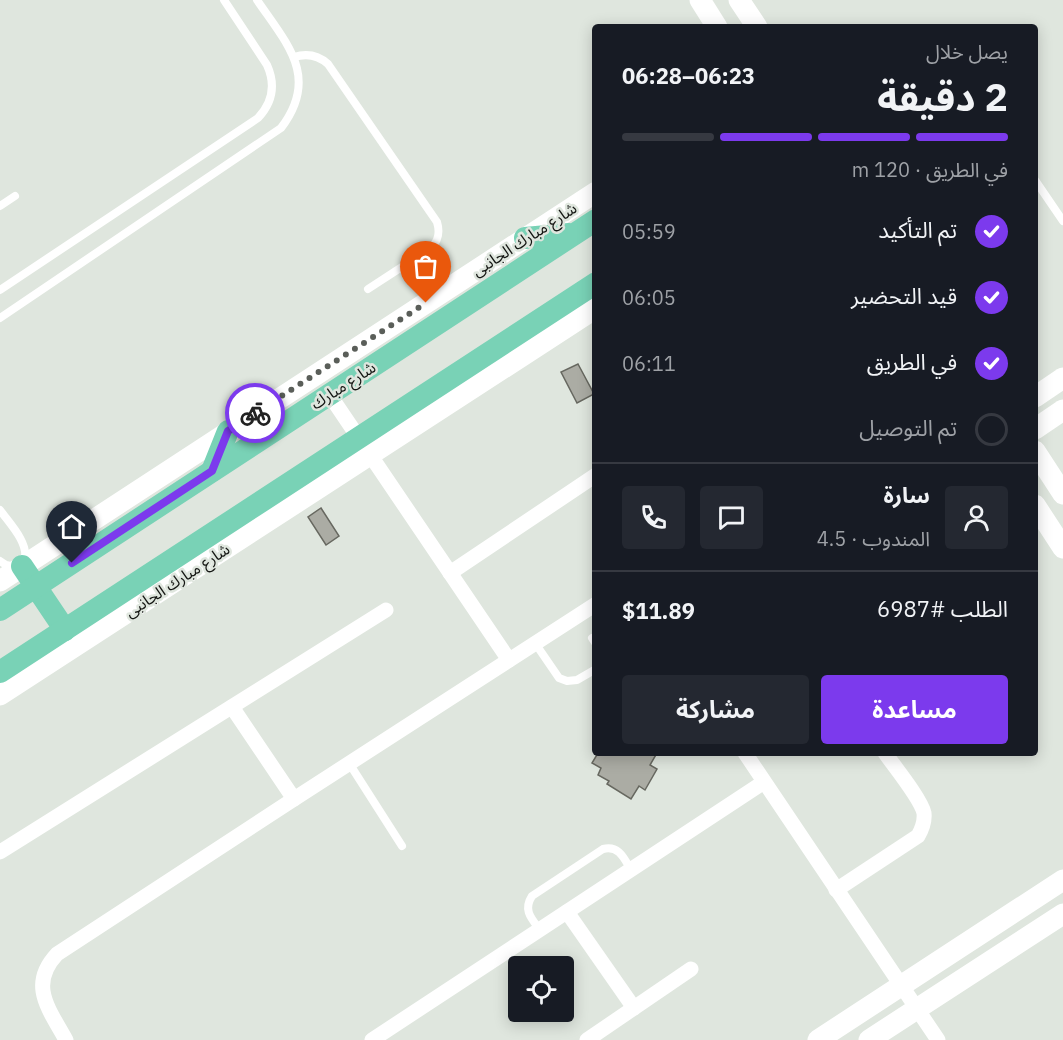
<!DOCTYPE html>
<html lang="ar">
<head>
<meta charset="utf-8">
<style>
	body { margin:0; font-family:"IBM Plex Sans","Noto Sans Arabic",sans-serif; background:#242831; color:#f1f3f6; direction:rtl; height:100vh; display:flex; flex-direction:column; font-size:22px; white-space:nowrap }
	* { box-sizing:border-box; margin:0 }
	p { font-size:20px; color:#9ea1a6 }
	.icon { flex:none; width:33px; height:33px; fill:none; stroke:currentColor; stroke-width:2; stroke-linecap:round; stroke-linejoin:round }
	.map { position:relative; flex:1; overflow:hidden; direction:ltr }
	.panel { position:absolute; left:592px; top:24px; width:446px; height:732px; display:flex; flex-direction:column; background:#171b24; border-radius:6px; box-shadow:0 3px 15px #0003; direction:rtl }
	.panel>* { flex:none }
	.controls { position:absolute; left:508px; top:956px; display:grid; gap:12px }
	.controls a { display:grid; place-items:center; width:66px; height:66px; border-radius:6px; background:#171b24; box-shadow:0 3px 15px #0003; font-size:30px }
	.pin { position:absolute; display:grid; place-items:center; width:51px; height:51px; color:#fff; margin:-62px -26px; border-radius:50% 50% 50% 0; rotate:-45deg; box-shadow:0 0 6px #0007 }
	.pin .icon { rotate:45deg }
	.courier { position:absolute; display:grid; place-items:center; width:60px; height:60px; margin:-30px; border:4px solid #7c3aed; border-radius:50%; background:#fff; color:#222; box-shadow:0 2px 8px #0007 }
	.summary em { font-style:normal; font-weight:700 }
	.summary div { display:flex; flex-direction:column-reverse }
	.summary { display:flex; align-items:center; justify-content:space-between; height:102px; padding:0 30px }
	h1 { font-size:39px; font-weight:700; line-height:45px }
	.bar { display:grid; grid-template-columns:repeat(4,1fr); gap:9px 6px; align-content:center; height:72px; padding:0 30px }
	.bar i { height:8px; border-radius:4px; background:#363941 }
	.bar .current { background:#7c3aed }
	.bar p { grid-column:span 4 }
	.line { display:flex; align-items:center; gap:15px; padding:0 30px; border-top:2px solid #363941 }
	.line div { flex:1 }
	.round { display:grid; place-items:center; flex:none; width:63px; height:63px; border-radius:6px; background:#242831 }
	ol { padding:0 30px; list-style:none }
	li { display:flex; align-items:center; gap:18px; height:66px }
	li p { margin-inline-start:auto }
	li .icon { padding:6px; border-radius:50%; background:#7c3aed; color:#fff; stroke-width:4 }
	li:last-child { color:#9ea1a6 }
	li i { width:33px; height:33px; border:3px solid #363941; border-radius:50% }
	.button { display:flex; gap:12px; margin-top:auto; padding:12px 30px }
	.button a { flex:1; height:69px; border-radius:6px; background:#7c3aed; color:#fff; font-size:24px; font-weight:700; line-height:69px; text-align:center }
	.button a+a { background:#242831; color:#f1f3f6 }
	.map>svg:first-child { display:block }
	.building { fill:#abaca4; stroke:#676860; stroke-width:1.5 }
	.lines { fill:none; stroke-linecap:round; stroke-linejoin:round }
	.lane { stroke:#fff; stroke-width:8 }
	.street { stroke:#fff; stroke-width:15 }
	.secondary { stroke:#fff; stroke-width:21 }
	.primary { stroke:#79d2b6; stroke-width:22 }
	.done { stroke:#5a5e59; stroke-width:6; stroke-dasharray:0 10.8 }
	.route { stroke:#7c3aed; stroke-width:8 }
	.labels { text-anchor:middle; stroke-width:5; stroke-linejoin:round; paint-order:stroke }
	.street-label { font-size:16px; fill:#131512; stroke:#dfe6de }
</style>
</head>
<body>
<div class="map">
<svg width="1063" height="1040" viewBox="0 0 1063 1040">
	<rect width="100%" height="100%" fill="#dfe6de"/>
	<g class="building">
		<polygon points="578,364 594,394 577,403 561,372"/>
		<polygon points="321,508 339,536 326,545 308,517"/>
		<polygon points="598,753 657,753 650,765 657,769 645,790 639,786 631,799 607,784 609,781 598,775 601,768 592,763"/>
	</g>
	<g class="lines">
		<g class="lane">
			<path d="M294,57c13,-4 24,-2 34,7l109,158c3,10 2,18 -6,26l-63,41"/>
			<polyline points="1035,180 1063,221"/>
			<polyline points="0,206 15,196"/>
			<path d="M0,290l258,-172c15,-16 18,-33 9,-53l-43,-65"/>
			<path d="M0,318l281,-190c39,-51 6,-84 -24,-128"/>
			<path d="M0,510c10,14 28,32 25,49"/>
			<polyline points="0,561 6,565 15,567"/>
			<polyline points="592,638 596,644"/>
			<polyline points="535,643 559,678 567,681 577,680 596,669"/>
			<polyline points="349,763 402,846"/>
			<path d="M540,930c-9,-12 -17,-20 -8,-34l71,-47c16,-4 21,9 28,21"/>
		</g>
		<g class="street">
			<polyline points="329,394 509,660"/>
			<polyline points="450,573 596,475"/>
			<polyline points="232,707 294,799"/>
			<polyline points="745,753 938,1040"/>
			<polyline points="0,852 386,610"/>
			<path d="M836,890l82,-54c4,-7 7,-14 6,-23 -3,-14 -30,-47 -39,-60"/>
			<polyline points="567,912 634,1008"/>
			<path d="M66,1040c-17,-31 -38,-55 -9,-86l237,-155 302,-195"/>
			<polyline points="372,1040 764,782"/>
			<polyline points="587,1040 691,969"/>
		</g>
		<g class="secondary">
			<polyline points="700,0 717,27"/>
			<polyline points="739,0 757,27"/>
			<polyline points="1035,397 1063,378"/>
			<polyline points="1035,429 1063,410"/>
			<polyline points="1035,451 1063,494"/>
			<polyline points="1035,505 1063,548"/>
			<polyline points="0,581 596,192"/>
			<polyline points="0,695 596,308"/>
			<polyline points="818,1040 1063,880"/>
			<polyline points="869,1040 1063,914"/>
		</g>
		<g class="primary">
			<polyline points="525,238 569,234"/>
			<polyline points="212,471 228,431"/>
			<polyline points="22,566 65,630"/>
			<polyline points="0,610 596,220"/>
			<polyline points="0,672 596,283"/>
		</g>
	</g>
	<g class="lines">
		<polyline class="done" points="255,413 426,303"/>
		<polyline class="route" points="72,563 212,471 228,431 255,413"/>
	</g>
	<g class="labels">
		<g class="street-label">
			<text transform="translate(524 239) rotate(-33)" y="6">شارع مبارك الجانبى</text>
			<text transform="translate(343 385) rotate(-33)" y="6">شارع مبارك</text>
			<text transform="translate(177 580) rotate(-33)" y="6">شارع مبارك الجانبى</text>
		</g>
	</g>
</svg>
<div class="controls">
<a><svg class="icon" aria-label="locate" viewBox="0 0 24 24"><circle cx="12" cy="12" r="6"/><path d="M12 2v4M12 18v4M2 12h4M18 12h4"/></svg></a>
</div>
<div class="pin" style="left:426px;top:303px;background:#ea580c"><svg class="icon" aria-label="bag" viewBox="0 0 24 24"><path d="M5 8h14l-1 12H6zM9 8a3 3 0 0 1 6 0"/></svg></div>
<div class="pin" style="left:72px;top:563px;background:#1f2937"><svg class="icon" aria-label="home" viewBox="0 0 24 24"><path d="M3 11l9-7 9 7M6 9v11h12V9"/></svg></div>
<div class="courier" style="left:255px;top:413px"><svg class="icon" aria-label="bike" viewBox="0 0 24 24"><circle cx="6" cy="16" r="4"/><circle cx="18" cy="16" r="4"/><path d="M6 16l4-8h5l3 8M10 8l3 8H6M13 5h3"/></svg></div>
<section class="panel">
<div class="summary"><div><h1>2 دقيقة</h1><p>يصل خلال</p></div><em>06:23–06:28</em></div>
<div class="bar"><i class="current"></i><i class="current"></i><i class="current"></i><i></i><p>في الطريق · 120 m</p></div>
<ol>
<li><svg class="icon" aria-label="check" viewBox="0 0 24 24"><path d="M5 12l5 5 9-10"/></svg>تم التأكيد<p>05:59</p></li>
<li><svg class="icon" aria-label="check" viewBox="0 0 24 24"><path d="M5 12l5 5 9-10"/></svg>قيد التحضير<p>06:05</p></li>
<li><svg class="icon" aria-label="check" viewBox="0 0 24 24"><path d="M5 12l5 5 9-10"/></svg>في الطريق<p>06:11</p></li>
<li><i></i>تم التوصيل</li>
</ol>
<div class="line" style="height:108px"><a class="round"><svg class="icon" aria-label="person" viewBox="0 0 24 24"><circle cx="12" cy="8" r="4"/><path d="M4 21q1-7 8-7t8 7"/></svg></a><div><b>سارة</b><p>المندوب · 4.5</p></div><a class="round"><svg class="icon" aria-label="chat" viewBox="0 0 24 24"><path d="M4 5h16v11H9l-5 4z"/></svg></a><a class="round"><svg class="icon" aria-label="phone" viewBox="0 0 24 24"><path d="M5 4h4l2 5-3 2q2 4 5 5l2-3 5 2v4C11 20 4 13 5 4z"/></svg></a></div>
<div class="line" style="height:78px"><div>الطلب #6987</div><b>$11.89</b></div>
<div class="button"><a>مساعدة</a><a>مشاركة</a></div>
</section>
</div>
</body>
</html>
